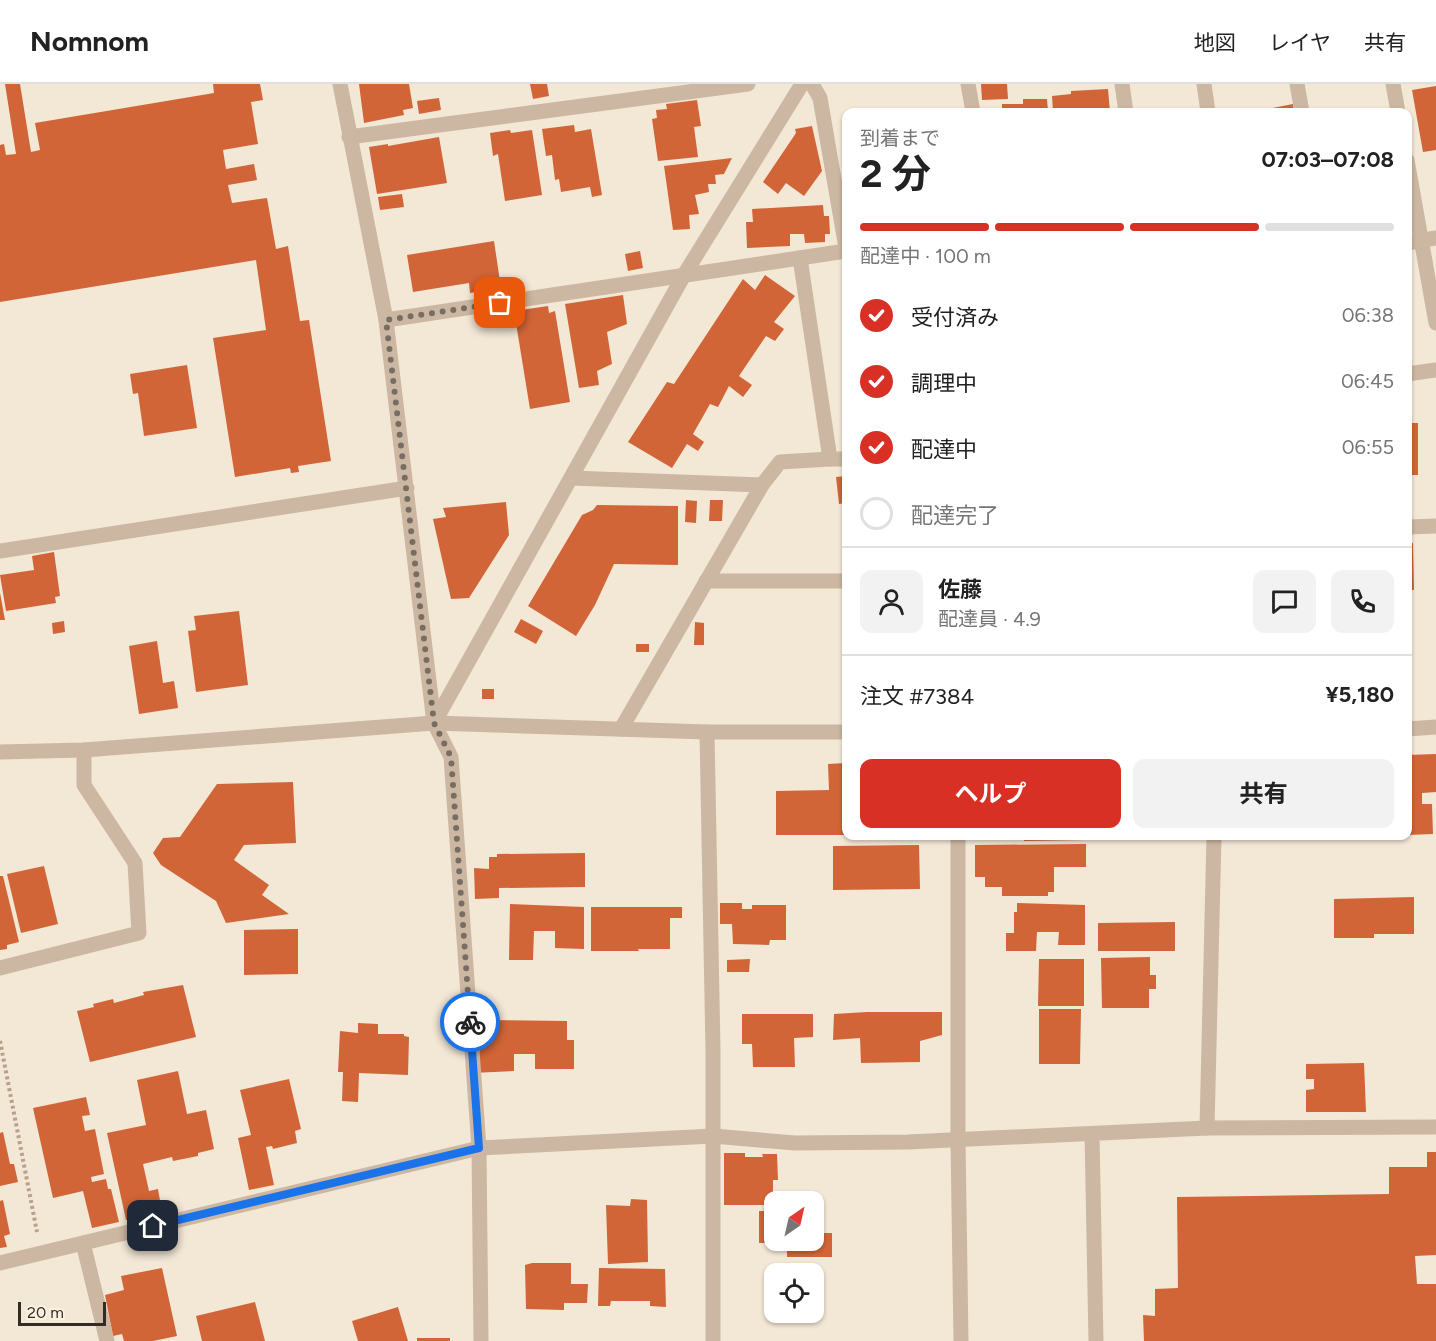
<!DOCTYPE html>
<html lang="ja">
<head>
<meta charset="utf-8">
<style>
	body { margin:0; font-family:Figtree,"Noto Sans JP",sans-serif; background:#f2f2f2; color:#222; height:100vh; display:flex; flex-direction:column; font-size:22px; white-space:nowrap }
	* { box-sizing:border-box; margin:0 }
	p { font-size:20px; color:#767676 }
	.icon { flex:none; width:33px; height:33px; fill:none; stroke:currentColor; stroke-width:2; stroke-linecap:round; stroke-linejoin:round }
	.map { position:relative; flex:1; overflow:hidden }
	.details { position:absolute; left:842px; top:24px; width:570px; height:732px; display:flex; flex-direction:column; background:#fff; border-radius:12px; box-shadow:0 2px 4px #0004 }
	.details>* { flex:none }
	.needle { width:39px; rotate:34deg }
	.fabs { position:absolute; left:764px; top:1107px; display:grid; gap:12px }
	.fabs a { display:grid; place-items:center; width:60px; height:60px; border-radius:12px; background:#fff; box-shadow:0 2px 4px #0004; font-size:30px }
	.scale { position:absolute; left:18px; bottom:15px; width:88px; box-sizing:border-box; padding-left:6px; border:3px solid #352b25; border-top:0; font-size:16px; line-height:21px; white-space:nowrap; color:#352b25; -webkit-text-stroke:4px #fbf1e3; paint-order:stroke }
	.pin { position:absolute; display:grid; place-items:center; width:51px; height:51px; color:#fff; margin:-26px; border-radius:12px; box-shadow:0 3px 9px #0006 }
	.courier { position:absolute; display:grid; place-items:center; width:60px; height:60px; margin:-30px; border:4px solid #1a73e8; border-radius:50%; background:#fff; color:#222; box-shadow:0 2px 8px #0007 }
	.summary em { font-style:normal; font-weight:700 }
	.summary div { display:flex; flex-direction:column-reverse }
	.summary { display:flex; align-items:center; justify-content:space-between; height:102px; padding:0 18px }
	h1 { font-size:39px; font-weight:700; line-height:45px }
	.bar { display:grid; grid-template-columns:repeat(4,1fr); gap:9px 6px; align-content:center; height:72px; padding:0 18px }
	.bar i { height:8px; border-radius:4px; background:#e0e0e0 }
	.bar .on { background:#d93025 }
	.bar p { grid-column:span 4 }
	.line { display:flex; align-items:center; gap:15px; padding:0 18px; border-top:2px solid #e0e0e0 }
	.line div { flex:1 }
	.round { display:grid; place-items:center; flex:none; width:63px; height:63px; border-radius:12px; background:#f2f2f2 }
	ol { padding:0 18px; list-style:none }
	li { display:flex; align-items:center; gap:18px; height:66px }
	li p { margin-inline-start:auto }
	li .icon { padding:6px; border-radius:50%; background:#d93025; color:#fff; stroke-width:4 }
	li:last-child { color:#767676 }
	li i { width:33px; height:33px; border:3px solid #e0e0e0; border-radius:50% }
	.cta { display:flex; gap:12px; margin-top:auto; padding:12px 18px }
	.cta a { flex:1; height:69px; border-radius:12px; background:#d93025; color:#fff; font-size:24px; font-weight:700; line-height:69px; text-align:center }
	.cta a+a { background:#f2f2f2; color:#222 }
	header { display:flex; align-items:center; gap:36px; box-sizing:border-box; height:84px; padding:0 30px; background:#fff; border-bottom:2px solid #e0e0e0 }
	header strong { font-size:28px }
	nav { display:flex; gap:33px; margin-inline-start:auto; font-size:21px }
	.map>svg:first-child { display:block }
	.building { fill:#d16537 }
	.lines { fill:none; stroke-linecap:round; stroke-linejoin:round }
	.path { stroke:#b8a18c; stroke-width:4; stroke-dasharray:3 3; stroke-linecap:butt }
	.minor { stroke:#ccb7a2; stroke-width:15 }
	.done { stroke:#786d63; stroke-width:6; stroke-dasharray:0 10.8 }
	.route { stroke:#1a73e8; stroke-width:8 }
</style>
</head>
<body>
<header>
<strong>Nomnom</strong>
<nav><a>地図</a><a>レイヤ</a><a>共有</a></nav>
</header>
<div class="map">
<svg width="1436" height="1257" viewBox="0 0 1436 1257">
	<rect width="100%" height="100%" fill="#f3e7d6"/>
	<g class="building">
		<polygon points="5,0 20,0 31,68 40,66 35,39 214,9 213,0 260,0 263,16 251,18 258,60 223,66 226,85 254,80 257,96 228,101 232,119 267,114 276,165 288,162 300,237 309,236 331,377 298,382 299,388 291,389 290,384 235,393 213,254 266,246 256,176 0,218 0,61 4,60 6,71 16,70"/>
		<polygon points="359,0 409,0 413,24 403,26 404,31 364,39"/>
		<polygon points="530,0 547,0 549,12 533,15"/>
		<polygon points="981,0 1007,0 1008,15 982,16"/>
		<polygon points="1436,2 1436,66 1423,68 1412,6"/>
		<polygon points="1108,5 1110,28 1053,28 1052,12 1071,10 1071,7"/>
		<polygon points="439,14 441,26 419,30 417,17"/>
		<polygon points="1023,15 1047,15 1048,28 1002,28 1002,20 1023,20"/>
		<polygon points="697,16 701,42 694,43 698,73 658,77 652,35 657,34 656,26 667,25 666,20"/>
		<polygon points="1293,20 1294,28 1262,28 1262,26"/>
		<rect x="842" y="39" width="4" height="31"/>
		<polygon points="574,41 575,48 591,45 602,111 592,113 590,103 561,108 559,95 555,96 552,71 546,72 542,45"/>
		<polygon points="812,42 822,87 804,112 786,99 778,110 763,98 796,49 795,45"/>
		<polygon points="510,46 511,49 532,46 542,111 505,117 498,70 493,72 490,49"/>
		<polygon points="439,53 447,99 377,110 369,63 388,60 388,62"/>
		<polygon points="732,74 724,90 715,91 716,100 708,100 709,108 695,111 699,130 689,131 690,145 673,146 664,82"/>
		<polygon points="402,110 404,123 380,126 378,113"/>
		<polygon points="823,121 824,132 829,132 830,150 825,150 825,158 805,159 804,150 790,150 790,162 747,164 746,138 753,138 752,125"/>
		<polygon points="494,157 501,204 470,209 469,199 413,208 407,171"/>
		<polygon points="640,167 643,184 628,187 625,170"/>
		<polygon points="765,191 795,212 774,238 784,245 775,257 766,252 739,292 752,301 743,313 729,302 718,323 710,320 693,350 704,358 698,367 687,360 672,384 628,358 667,298 674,300 743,195 755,206"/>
		<polygon points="623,211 627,240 607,248 612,280 597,287 599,301 579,304 565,220"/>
		<polygon points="548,222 549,229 555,227 570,318 530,325 514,227"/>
		<polygon points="187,281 197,344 144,352 138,309 133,310 130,290"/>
		<rect x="1407" y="339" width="11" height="52"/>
		<polygon points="846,392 846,419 839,420 836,393"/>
		<polygon points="686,416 697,417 696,439 685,438"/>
		<polygon points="710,416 723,416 722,437 709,437"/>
		<polygon points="506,418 509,451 469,514 451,515 433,435 446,433 443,424"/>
		<polygon points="597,421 678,422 678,481 614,480 595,521 576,552 528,522 582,431 593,426"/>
		<polygon points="1413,459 1414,506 1407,506 1407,460"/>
		<polygon points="54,468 60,512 55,513 56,519 6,527 0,491 34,486 32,472"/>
		<polygon points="0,509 5,536 0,536"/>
		<polygon points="239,527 248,601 196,608 188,547 196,546 194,532"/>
		<polygon points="521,535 543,547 536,560 514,548"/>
		<polygon points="64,537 65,548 53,550 52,539"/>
		<polygon points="695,538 704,539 704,561 694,561"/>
		<polygon points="157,557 163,599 174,597 178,624 139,630 129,562"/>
		<rect x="636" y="560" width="13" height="8"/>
		<rect x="482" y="605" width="12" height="10"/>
		<polygon points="1436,670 1436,708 1422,709 1422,720 1432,720 1433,750 1407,751 1407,671"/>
		<polygon points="846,679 846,751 776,751 776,707 829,706 828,680"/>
		<polygon points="293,698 296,759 244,761 234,776 269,801 262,811 289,830 226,839 216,817 161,781 153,769 163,754 180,753 217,700"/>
		<polygon points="1024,752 1086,752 1086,756 1024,757"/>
		<polygon points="1086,760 1086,783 1054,783 1054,808 1048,808 1048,812 1002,812 1002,803 985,803 985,793 975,793 975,761"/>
		<polygon points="919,761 920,805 833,806 833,762"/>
		<polygon points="585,769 585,803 499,804 499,814 475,815 474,784 489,785 489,773 497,773 497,770"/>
		<polygon points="44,782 58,840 21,849 7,790"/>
		<polygon points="0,792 3,792 19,858 7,861 7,865 0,866"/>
		<polygon points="1414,813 1414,850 1374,850 1374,854 1334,854 1334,815"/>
		<polygon points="720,819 742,819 742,825 752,825 752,821 786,821 786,856 770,856 769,861 733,860 732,840 720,840"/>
		<polygon points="1017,819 1085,821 1085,861 1058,861 1059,848 1037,848 1036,867 1006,867 1006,849 1014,849 1014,828 1017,828"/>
		<polygon points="510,820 584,823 584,865 555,864 555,847 534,847 533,876 509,876"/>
		<polygon points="591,823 682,823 682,834 670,834 670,865 638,865 639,867 591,867"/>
		<polygon points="1175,838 1175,867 1098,867 1098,839"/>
		<polygon points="298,845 298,890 244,891 244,846"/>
		<polygon points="1150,873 1150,891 1156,891 1156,905 1149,905 1149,924 1102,924 1101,874"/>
		<polygon points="750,875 749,888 727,888 727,876"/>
		<polygon points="1039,875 1084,875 1084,922 1038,922"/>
		<polygon points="183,901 196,953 90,978 77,927 94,923 93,920 113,915 114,919 144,911 143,908"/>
		<polygon points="1039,925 1081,925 1080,980 1039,980"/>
		<polygon points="867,928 942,928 942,951 920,957 920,978 861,979 860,954 833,956 834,930"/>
		<polygon points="742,930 813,930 813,953 794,954 795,983 753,983 752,960 742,960"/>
		<polygon points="480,936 567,937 567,956 574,956 574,985 535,985 535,970 514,970 514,987 472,989 479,977"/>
		<polygon points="358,939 378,940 378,950 404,950 404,952 409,953 408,991 359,989 358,1018 342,1017 343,988 338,988 340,947 358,949"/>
		<polygon points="1364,979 1366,1028 1306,1028 1306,1006 1314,1005 1314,995 1306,995 1306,980"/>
		<polygon points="178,987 187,1030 206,1026 214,1065 198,1069 198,1072 173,1077 172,1073 143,1080 149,1107 158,1105 162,1128 126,1136 107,1049 146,1041 137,996"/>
		<polygon points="289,995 301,1045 295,1047 297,1059 273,1065 272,1062 266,1063 274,1101 249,1106 238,1054 251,1051 240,1006"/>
		<polygon points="86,1013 90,1031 82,1032 85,1047 95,1045 104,1090 91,1093 92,1098 106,1095 108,1105 111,1105 119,1138 92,1144 83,1107 53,1114 33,1024"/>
		<polygon points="3,1048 10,1080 14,1080 18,1098 0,1102 0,1049"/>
		<polygon points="1427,1068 1436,1068 1436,1171 1415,1172 1417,1200 1436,1200 1436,1257 1144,1257 1143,1231 1155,1232 1155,1205 1178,1204 1177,1113 1389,1110 1389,1083 1427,1083"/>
		<polygon points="724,1069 745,1069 745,1073 763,1073 762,1070 777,1070 778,1096 773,1096 773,1121 724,1121"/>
		<polygon points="631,1115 647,1116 648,1178 608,1180 606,1121 630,1122"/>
		<polygon points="3,1116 10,1150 4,1152 7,1163 0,1164 0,1117"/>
		<polygon points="759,1127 774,1127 774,1156 813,1156 813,1149 832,1149 832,1173 787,1173 787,1159 759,1159"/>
		<polygon points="532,1179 571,1179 571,1200 588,1200 587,1219 564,1219 564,1226 526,1225 525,1181"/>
		<polygon points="162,1184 177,1252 153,1257 124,1257 122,1250 113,1252 105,1211 124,1206 121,1192"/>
		<polygon points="599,1184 665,1185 666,1223 650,1222 650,1217 611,1217 610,1222 598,1222"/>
		<polygon points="255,1218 265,1257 202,1257 196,1232"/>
		<polygon points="398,1223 408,1257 358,1257 352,1237"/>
		<rect x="417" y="1254" width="33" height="3"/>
	</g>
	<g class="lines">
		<polyline class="path" points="0,957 37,1148"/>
		<g class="minor">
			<polyline points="340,0 386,236 434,639 451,673 479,1064 481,1257"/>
			<polyline points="812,0 820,14 846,164"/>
			<polyline points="968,0 973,28"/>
			<polyline points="1122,0 1126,28"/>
			<polyline points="1204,0 1208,28"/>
			<polyline points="1297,0 1302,28"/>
			<polyline points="1393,0 1398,28"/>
			<polyline points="349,53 748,0"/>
			<polyline points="1407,76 1436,239"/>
			<polyline points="1407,159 1436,154"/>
			<polyline points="386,236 846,167"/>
			<polyline points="1407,290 1436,286"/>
			<polyline points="830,375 846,375"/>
			<polyline points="571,394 762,401 621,645"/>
			<polyline points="762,401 780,378 830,375 800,174"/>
			<polyline points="1407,443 1436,442"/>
			<polyline points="0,467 407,404"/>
			<polyline points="706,497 846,497"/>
			<polyline points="434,639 684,191 802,0"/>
			<polyline points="1407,645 1436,643"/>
			<polyline points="707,648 713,967 713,1257"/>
			<polyline points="0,668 84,666 434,639 707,648 846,648"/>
			<polyline points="958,752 958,1056 961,1257"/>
			<polyline points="0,884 139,849 135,779 84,701 84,666"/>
			<polyline points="1207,1044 1214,752"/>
			<polyline points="1092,1050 1096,1257"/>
			<polyline points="83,1159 107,1257"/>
			<polyline points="0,1179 479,1064 713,1052 795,1059 908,1058 1207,1044 1436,1043"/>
		</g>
	</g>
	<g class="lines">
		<polyline class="done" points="470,938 451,673 434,639 386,236 500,219"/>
		<polyline class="route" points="153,1142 479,1064 470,938"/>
	</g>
</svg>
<div class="fabs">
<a><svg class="needle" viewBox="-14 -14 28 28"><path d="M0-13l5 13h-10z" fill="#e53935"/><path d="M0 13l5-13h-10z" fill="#767676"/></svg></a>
<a><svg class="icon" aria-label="locate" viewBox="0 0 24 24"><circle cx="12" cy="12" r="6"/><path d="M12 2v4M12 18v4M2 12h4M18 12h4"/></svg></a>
</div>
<div class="scale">20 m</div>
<div class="pin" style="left:500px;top:219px;background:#ea580c"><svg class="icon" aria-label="bag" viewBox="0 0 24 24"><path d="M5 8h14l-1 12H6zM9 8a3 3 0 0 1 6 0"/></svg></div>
<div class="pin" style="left:153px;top:1142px;background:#1f2937"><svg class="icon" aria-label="home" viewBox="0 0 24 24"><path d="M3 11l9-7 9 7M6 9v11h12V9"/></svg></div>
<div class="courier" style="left:470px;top:938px"><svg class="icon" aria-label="bike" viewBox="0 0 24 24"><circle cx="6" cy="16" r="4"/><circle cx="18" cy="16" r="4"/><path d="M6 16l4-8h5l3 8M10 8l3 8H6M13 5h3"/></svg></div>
<section class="details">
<div class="summary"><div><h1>2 分</h1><p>到着まで</p></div><em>07:03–07:08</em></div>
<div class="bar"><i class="on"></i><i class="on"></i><i class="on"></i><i></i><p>配達中 · 100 m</p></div>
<ol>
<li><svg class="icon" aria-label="check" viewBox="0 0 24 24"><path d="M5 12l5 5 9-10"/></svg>受付済み<p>06:38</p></li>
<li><svg class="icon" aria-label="check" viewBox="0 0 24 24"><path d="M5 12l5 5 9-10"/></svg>調理中<p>06:45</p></li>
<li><svg class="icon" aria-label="check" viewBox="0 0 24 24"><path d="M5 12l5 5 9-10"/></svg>配達中<p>06:55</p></li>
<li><i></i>配達完了</li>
</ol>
<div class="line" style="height:108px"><a class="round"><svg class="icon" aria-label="person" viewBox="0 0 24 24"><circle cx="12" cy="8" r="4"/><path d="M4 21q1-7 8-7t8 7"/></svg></a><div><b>佐藤</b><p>配達員 · 4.9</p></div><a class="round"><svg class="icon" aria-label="chat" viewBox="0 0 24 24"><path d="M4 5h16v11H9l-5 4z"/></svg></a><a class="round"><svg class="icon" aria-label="phone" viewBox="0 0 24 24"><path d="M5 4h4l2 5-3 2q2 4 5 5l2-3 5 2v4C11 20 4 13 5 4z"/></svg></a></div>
<div class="line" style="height:78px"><div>注文 #7384</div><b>¥5,180</b></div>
<div class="cta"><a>ヘルプ</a><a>共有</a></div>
</section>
</div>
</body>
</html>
